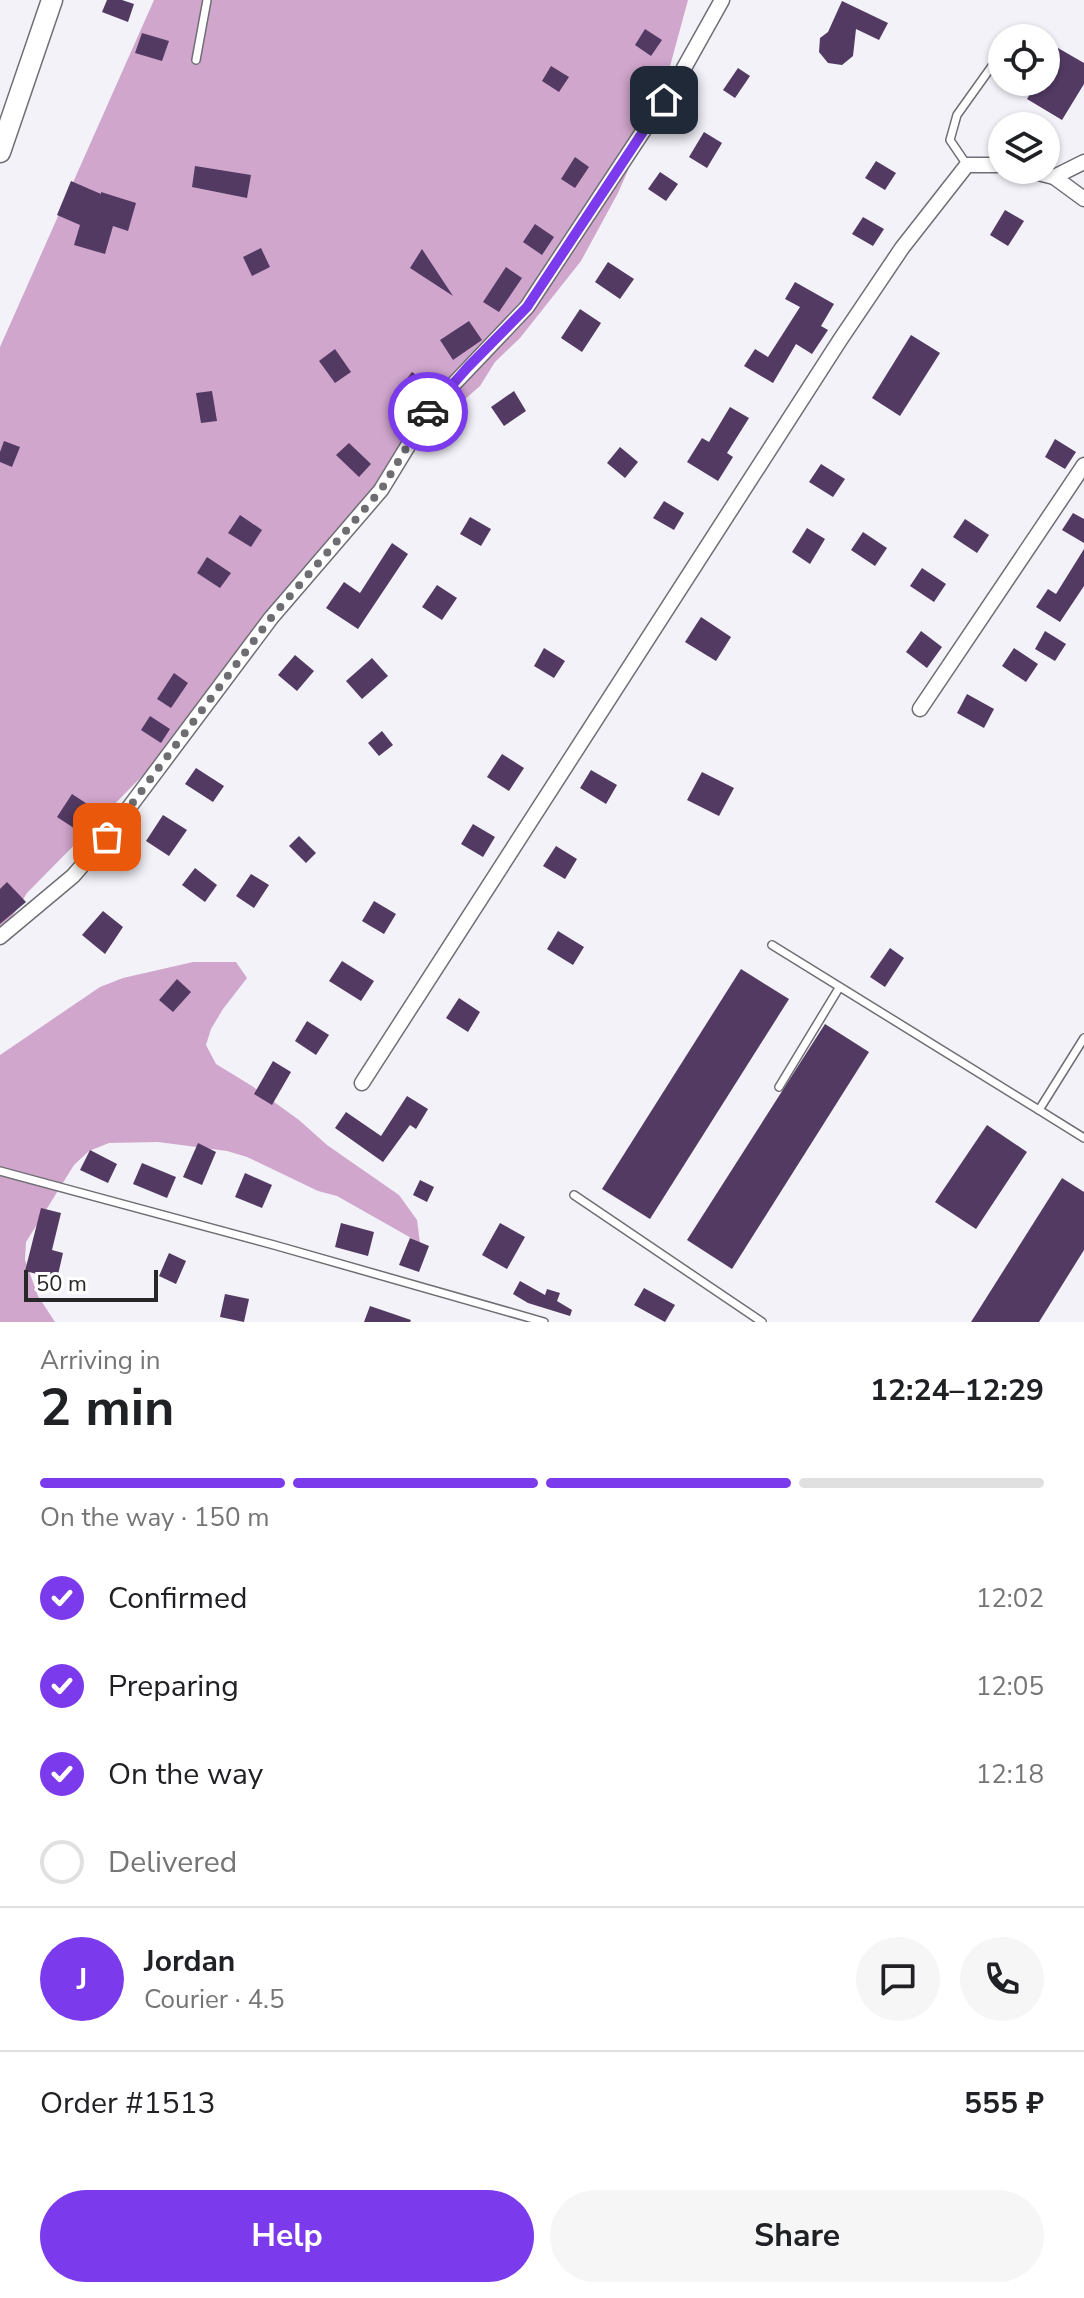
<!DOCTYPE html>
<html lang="en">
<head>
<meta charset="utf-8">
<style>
	body { margin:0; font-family:"Nunito Sans",sans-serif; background:#f6f6f6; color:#202124; height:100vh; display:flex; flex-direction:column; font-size:30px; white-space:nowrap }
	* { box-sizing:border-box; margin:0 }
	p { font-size:26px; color:#757577 }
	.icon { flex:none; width:44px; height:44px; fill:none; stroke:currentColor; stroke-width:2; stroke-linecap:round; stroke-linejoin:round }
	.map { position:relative; height:1322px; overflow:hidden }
	.sheet { display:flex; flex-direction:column; background:#fff; flex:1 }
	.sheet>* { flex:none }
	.tools { position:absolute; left:988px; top:24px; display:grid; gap:16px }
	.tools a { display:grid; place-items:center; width:72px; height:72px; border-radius:50%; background:#fff; box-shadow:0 2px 6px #0004; font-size:40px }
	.scale { position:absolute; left:24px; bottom:20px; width:134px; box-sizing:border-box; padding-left:8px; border:4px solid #272629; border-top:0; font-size:22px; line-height:28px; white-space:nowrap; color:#272629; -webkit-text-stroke:6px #fff; paint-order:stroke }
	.pin { position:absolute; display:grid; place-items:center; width:68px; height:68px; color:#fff; margin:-34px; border-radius:16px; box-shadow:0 4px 12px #0006 }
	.courier { position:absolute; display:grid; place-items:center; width:80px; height:80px; margin:-40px; border:6px solid #7c3aed; border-radius:50%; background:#fff; color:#222; box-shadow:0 2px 10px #0007 }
	.overview em { font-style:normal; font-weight:700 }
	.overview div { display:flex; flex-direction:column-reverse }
	.overview { display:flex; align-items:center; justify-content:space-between; height:136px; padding:0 40px }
	h1 { font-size:52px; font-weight:700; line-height:60px }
	.bar { display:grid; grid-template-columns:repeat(4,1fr); gap:12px 8px; align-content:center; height:96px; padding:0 40px }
	.bar i { height:10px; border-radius:6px; background:#e0e0e0 }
	.bar .current { background:#7c3aed }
	.bar p { grid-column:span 4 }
	.line { display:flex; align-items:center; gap:20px; padding:0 40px; border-top:2px solid #e0e0e0 }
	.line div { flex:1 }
	.round { display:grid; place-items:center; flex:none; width:84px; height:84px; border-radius:42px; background:#f6f6f6 }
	ol { padding:0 40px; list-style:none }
	li { display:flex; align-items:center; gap:24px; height:88px }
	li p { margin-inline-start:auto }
	li .icon { padding:8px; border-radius:50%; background:#7c3aed; color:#fff; stroke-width:4 }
	li:last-child { color:#757577 }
	li i { width:44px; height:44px; border:4px solid #e0e0e0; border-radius:50% }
	.button { display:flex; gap:16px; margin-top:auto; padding:16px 40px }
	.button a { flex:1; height:92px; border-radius:48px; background:#7c3aed; color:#fff; font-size:32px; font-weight:700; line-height:92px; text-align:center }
	.button a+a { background:#f6f6f6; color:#202124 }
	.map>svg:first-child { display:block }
	.forest { fill:#d1a6cd }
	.building { fill:#523a62 }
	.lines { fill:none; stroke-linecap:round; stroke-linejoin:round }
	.service-casing { stroke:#6f6e74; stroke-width:10 }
	.minor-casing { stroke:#6f6e74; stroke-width:17 }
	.secondary-casing { stroke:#6f6e74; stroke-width:23 }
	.service { stroke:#fff; stroke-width:7 }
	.minor { stroke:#fff; stroke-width:14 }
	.secondary { stroke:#fff; stroke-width:20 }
	.done { stroke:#6e6d72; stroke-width:8; stroke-dasharray:0 14.4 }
	.route { stroke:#7c3aed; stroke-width:10 }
</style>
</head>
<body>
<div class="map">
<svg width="1084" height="1322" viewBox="0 0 1084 1322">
	<rect width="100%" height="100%" fill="#f3f2f9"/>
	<g class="forest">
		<polygon points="154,0 688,0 666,81 644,134 618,193 581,261 520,338 495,362 480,386 456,407 407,459 157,761 27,893 0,936 0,347"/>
		<polygon points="193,962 236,962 247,978 223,1009 211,1029 206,1045 216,1064 252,1086 299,1120 327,1145 399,1195 417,1220 420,1243 337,1196 318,1191 247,1157 227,1151 158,1142 109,1143 89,1151 74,1165 26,1242 25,1260 38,1296 55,1322 0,1322 0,1055 100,987 123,978"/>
	</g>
	<g class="building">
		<polygon points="107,0 122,0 134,4 128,22 102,12"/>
		<polygon points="842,1 888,23 879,40 856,29 853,56 842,65 828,63 819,52 820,38 828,32"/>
		<polygon points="645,29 662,40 651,56 635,45"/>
		<polygon points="142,33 169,41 162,61 135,53"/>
		<polygon points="1058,48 1084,63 1084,84 1062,120 1027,99 1037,82 1046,82 1046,68"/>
		<polygon points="551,66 569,77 559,92 542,81"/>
		<polygon points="738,68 750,76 735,98 723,90"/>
		<polygon points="704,132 722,143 707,168 689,157"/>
		<polygon points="575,157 589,167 575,188 561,179"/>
		<polygon points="876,161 896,173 885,190 865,178"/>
		<polygon points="195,166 251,175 247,198 192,187"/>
		<polygon points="660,172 678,184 666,201 648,189"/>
		<polygon points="71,181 101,194 101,192 136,203 128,231 113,226 105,254 74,245 80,225 57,215"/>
		<polygon points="1005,210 1024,221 1008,246 990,235"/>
		<polygon points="863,217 884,229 873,246 852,234"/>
		<polygon points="535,224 554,237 542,255 523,242"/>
		<polygon points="261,248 270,267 252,276 243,257"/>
		<polygon points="422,249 453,296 410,268"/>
		<polygon points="608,262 634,279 620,299 595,282"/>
		<polygon points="506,267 522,278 499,312 483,302"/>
		<polygon points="795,282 834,304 821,326 828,330 812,354 796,344 773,383 744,366 755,349 768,357 800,307 785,299"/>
		<polygon points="580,309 601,323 582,352 561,338"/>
		<polygon points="469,321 482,340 453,360 440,340"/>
		<polygon points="911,335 940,353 900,416 872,398"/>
		<polygon points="335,349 351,372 335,383 319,361"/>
		<polygon points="412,372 429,384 415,403 398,390"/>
		<polygon points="212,391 217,421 201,423 196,393"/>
		<polygon points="514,391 526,411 504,426 491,407"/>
		<polygon points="730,407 749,418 727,453 733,457 718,481 687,462 702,438 709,442"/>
		<polygon points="1055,439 1076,452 1065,469 1045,457"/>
		<polygon points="4,441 20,447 12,467 0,462 0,452"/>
		<polygon points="349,443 371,464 359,477 336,455"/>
		<polygon points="620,447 638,462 625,478 607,463"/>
		<polygon points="821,464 845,479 833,497 809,482"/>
		<polygon points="664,501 684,513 674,530 653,518"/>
		<polygon points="1073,513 1084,519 1084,543 1062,530"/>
		<polygon points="240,515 262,530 251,547 228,533"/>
		<polygon points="470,517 491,529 481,546 460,534"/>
		<polygon points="965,519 989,535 977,553 953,537"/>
		<polygon points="807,528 825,539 810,564 792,552"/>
		<polygon points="863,532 887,548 875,566 851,550"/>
		<polygon points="392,543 408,554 358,629 326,608 344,582 360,593"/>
		<polygon points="1084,549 1084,586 1060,622 1036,607 1048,589 1056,594"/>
		<polygon points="207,557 231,573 220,588 197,573"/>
		<polygon points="922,568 946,584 934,602 910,586"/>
		<polygon points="437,585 457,598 442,620 422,607"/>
		<polygon points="701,617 731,637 716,661 685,642"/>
		<polygon points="921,631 942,647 927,668 906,652"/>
		<polygon points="1045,631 1066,644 1055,661 1035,649"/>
		<polygon points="544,648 565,661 554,678 534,666"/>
		<polygon points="1014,648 1038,664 1026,682 1002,666"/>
		<polygon points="295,655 314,671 297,691 278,675"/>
		<polygon points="372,658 388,676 362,699 346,681"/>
		<polygon points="174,673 188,683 171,708 157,699"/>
		<polygon points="967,694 994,709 984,728 957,713"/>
		<polygon points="150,716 170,729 161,743 141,730"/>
		<polygon points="382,731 393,745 379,756 368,743"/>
		<polygon points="502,754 524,768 509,791 487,777"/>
		<polygon points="196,768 224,786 213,802 185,784"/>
		<polygon points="591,770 617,785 606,804 580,788"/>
		<polygon points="702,772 734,788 719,816 687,800"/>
		<polygon points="72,794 98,811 83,834 57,817"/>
		<polygon points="163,815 187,830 169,856 146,841"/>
		<polygon points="473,824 495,837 483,857 461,844"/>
		<polygon points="299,836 316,853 306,863 289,846"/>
		<polygon points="556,846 577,859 565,879 543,866"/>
		<polygon points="195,868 217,885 205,902 182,885"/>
		<polygon points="251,874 269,885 254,908 236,896"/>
		<polygon points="7,882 26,902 0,924 0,889"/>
		<polygon points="374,901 396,914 384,934 362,921"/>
		<polygon points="103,911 123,927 105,954 82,935"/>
		<polygon points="558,931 584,947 573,965 547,949"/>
		<polygon points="890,948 904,958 885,987 870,977"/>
		<polygon points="342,961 374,981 361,1001 329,981"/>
		<polygon points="741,969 789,999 650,1219 602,1189"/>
		<polygon points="177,979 191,992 173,1012 159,1000"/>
		<polygon points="459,998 480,1012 468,1032 446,1018"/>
		<polygon points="307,1021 329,1035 316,1055 295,1041"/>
		<polygon points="825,1024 869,1052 732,1269 687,1240"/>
		<polygon points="273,1061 291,1072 272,1105 254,1094"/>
		<polygon points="407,1096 428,1109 416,1129 410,1125 383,1162 335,1128 346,1112 381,1136"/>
		<polygon points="987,1125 1027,1152 976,1229 935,1202"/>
		<polygon points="198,1143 216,1152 202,1185 183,1177"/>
		<polygon points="90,1150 117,1164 108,1183 80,1170"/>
		<polygon points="142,1163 176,1177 167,1198 133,1184"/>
		<polygon points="245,1173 272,1185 262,1208 235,1197"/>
		<polygon points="1062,1178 1084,1192 1084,1250 1039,1322 971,1322"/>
		<polygon points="420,1180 434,1187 427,1202 413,1195"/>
		<polygon points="41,1208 61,1213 52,1250 63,1253 57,1279 25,1271"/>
		<polygon points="341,1223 374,1232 368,1256 335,1247"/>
		<polygon points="500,1223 525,1237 507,1269 482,1255"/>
		<polygon points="410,1238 429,1246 419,1272 399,1265"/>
		<polygon points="169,1253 186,1261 176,1284 159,1276"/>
		<polygon points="520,1281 545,1295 547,1289 560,1293 557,1301 572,1310 570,1316 528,1303 513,1294"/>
		<polygon points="644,1288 675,1305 665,1322 634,1305"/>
		<polygon points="225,1294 249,1299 244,1322 220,1317"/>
		<polygon points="370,1306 411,1320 410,1322 364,1322"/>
	</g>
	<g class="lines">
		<defs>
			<g id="service">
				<polyline points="1012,38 1013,36"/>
				<polyline points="196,60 207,0"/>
				<polyline points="967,165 950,140 957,115 1002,52"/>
				<polyline points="772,945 1039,1110"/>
				<polyline points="1084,1038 1039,1110 1084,1138"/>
				<polyline points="779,1087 839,988"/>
				<polyline points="0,1171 274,1245 544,1322"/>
				<polyline points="574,1195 762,1322"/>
			</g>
			<g id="minor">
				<polyline points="1026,170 1054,177 1084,162"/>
				<polyline points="1054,177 1084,199"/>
				<polyline points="920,709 1084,465"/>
				<polyline points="0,937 73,876 107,837 271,618 381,490 431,408 527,307 679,77 722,0"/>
				<polyline points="362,1083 840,340 902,248 967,165 1002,165"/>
			</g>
			<polyline id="secondary" points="0,152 52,0"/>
		</defs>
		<use href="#service" class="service-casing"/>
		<use href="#minor" class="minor-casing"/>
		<use href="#secondary" class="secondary-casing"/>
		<use href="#service" class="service"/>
		<use href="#minor" class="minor"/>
		<use href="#secondary" class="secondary"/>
	</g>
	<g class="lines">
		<polyline class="done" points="107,837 271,618 381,490 428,412"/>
		<polyline class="route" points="428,412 468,367 527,307 664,100"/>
	</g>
</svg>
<div class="tools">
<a><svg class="icon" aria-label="locate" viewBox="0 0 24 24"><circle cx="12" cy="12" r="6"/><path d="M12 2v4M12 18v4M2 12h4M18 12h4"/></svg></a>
<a><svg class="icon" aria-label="layers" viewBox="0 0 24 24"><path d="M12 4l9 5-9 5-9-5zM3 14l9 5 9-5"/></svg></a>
</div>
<div class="scale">50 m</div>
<div class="pin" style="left:107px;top:837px;background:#ea580c"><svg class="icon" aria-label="bag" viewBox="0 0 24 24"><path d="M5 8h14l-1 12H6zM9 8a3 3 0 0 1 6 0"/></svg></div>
<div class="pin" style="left:664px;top:100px;background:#1f2937"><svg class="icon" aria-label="home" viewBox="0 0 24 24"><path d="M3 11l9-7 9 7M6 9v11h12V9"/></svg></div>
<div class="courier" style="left:428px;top:412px"><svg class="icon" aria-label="car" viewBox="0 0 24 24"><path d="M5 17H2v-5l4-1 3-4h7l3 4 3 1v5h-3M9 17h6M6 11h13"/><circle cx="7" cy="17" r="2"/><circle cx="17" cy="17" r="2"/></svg></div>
</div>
<section class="sheet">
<div class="overview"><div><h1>2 min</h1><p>Arriving in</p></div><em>12:24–12:29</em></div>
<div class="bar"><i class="current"></i><i class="current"></i><i class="current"></i><i></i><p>On the way · 150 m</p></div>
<ol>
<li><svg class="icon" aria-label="check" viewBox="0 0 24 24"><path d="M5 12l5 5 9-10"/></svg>Confirmed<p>12:02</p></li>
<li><svg class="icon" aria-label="check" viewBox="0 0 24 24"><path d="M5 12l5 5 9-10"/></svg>Preparing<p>12:05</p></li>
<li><svg class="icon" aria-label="check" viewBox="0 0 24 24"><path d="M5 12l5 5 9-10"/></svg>On the way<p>12:18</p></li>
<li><i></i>Delivered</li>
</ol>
<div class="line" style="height:144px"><b class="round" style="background:#7c3aed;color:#fff">J</b><div><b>Jordan</b><p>Courier · 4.5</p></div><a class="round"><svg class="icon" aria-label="chat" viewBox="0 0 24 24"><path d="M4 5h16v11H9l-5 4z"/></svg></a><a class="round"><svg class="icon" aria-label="phone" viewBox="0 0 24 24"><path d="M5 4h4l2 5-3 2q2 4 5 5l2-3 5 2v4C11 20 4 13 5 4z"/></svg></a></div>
<div class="line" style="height:104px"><div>Order #1513</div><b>555 ₽</b></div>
<div class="button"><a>Help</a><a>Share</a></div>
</section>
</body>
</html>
